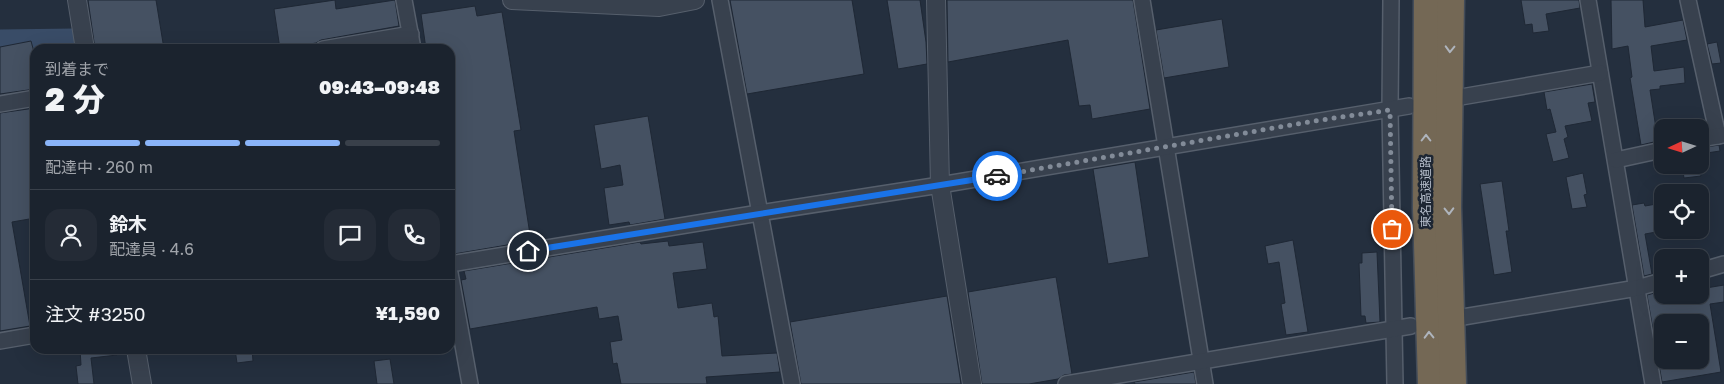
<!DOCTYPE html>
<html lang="ja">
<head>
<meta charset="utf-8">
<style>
	body { margin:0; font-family:"Golos Text","Noto Sans JP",sans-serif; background:#242b36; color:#f1f3f6; height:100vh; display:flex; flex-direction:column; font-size:19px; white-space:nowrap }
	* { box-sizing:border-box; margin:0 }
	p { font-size:16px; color:#a0a4aa }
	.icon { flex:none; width:28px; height:28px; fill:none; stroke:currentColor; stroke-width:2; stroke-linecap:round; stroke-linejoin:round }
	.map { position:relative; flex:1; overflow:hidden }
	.drawer { position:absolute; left:30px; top:44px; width:425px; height:310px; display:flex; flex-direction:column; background:#1b232e; border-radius:15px; box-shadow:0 5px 20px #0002,0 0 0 1px #39404a }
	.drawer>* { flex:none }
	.needle { width:32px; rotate:266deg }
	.controls { position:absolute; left:1654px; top:119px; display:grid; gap:10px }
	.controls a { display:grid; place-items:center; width:55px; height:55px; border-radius:10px; background:#1b232e; box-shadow:0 5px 20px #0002,0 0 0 1px #39404a; font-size:25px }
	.pin { position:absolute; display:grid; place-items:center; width:42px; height:42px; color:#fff; margin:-21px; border:2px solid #fff; border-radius:50%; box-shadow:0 1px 5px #0007 }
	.courier { position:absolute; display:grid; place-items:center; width:50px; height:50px; margin:-25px; border:4px solid #1a73e8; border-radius:50%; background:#fff; color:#222; box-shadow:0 1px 6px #0007 }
	.headline em { font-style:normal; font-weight:800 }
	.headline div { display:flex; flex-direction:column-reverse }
	.headline { display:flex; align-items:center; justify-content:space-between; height:85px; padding:0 15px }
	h1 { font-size:32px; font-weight:800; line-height:38px }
	.bar { display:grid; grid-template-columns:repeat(4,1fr); gap:8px 5px; align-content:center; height:60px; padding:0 15px }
	.bar i { height:6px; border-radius:4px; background:#39404a }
	.bar .active { background:#8ab4f8 }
	.bar p { grid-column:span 4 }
	.line { display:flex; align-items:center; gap:12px; padding:0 15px; border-top:1px solid #39404a }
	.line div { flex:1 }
	.round { display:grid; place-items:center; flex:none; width:52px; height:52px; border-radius:15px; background:#242b36 }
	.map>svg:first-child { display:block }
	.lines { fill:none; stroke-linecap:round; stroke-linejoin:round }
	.river { stroke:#394c67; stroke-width:21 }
	.building { fill:#455162; stroke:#1f2835; fill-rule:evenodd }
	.minor-casing { stroke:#565f6c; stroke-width:18 }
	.tertiary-casing { stroke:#565f6c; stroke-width:20 }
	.motorway-casing { stroke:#434c59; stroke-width:29 }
	.minor { stroke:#38414e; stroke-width:15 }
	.tertiary { stroke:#38414e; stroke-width:18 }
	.motorway { stroke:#746855; stroke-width:26 }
	.oneway { stroke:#aeb4bd }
	.done { stroke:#828b98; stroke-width:5; stroke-dasharray:0 9 }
	.route { stroke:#1a73e8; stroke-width:6 }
	.labels { text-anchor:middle; stroke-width:5; stroke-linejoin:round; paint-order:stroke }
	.street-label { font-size:12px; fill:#b4bcc9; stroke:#1d2633 }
</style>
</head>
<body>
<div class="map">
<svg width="1724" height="384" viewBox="0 0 1724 384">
	<rect width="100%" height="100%" fill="#242f3e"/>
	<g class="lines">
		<polyline class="river" points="0,40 75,39 77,49"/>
	</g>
	<g class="building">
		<polygon points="88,0 156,0 164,49 95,49"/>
		<polygon points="335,0 336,9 395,0 399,26 321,40 316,43 280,49 274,9"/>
		<polygon points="730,0 852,0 864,74 747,94"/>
		<polygon points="887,0 920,0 926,42 927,64 898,69"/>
		<polygon points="947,0 1133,0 1150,109 1092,119 1090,105 1079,106 1068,40 948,62"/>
		<polygon points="1521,0 1579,0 1580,8 1546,14 1549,31 1533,33 1532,24 1525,25"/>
		<polygon points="1611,0 1643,0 1645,27 1683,20 1687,40 1651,46 1654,71 1684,67 1685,83 1660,86 1660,89 1650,90 1658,141 1641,145 1630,78 1632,77 1628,46 1612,49"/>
		<polygon points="475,6 477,16 502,12 521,130 514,131 531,241 454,254 450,226 450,49 426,49 421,14"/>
		<polygon points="1222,19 1229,67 1164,78 1156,30"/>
		<polygon points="31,41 34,52 35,51 35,89 0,94 0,47"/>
		<polygon points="1717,42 1721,63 1712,64 1707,44"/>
		<polygon points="1592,84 1595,102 1588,103 1592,121 1565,126 1568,137 1564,139 1569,158 1553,162 1546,134 1556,132 1550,109 1547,110 1544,92"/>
		<polygon points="35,108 35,218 12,222 30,326 0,331 0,113"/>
		<polygon points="648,116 665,219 630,225 629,222 609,225 604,188 623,185 620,165 601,169 594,125"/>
		<polygon points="1719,145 1720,151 1700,154 1700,148"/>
		<polygon points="1135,162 1149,257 1108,264 1093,169"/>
		<polygon points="1682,165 1699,165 1701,176 1684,178"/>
		<polygon points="1583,173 1587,194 1584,195 1587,207 1572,209 1566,177"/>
		<polygon points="1502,181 1509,231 1506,231 1512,272 1494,275 1480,184"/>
		<polygon points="1644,203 1645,206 1662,203 1662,231 1645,234 1652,274 1644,276 1632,205"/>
		<polygon points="1293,240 1308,332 1286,335 1281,304 1285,303 1279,262 1268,264 1265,246"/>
		<polygon points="668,241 669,246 703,242 707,269 673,273 678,308 712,303 714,317 718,316 722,356 777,353 780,372 706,377 707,384 621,384 617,363 613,364 610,342 622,340 618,316 599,319 597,307 470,329 461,280 466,279 464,271 640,242 641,244"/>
		<polygon points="1377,252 1380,322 1366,323 1365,316 1361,316 1359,263 1362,263 1362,253"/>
		<polygon points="1056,277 1072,374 1064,375 1058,379 1029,384 982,384 968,292"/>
		<path d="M1724,285v17l-14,2 11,68 -59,10 -15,-87 15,-4v4h38v-6zM1662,322h38v38h-38z"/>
		<polygon points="947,296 961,384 801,384 790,322"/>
		<polygon points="80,349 116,349 117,355 91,358 94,384 78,384 76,366 81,365"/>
		<polygon points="235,349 252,349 253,361 237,363"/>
		<polygon points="390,359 394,384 377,384 374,361"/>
		<polygon points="1194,372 1196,384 1135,384 1134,382"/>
	</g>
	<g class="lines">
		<defs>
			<g id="minor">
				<polyline points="404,0 413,49"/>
				<polyline points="720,0 792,384"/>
				<polyline points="1142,0 1205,384"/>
				<polyline points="1391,0 1390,110 1395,384"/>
				<polyline points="1588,0 1653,384"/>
				<polyline points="1688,0 1718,136"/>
				<polyline points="323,49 411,34"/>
				<polyline points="1461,97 1600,73"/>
				<polyline points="0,104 35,98"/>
				<polyline points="1700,139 1724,135"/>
				<polyline points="1616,160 1662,150"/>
				<polyline points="450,264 759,213 940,185 1409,106"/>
				<polyline points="1700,271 1724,264"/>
				<polyline points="450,273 470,384"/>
				<polyline points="1463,317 1637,288 1662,281"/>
				<polyline points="0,341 35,335"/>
				<polyline points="1066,384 1411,326"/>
			</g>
			<g id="tertiary">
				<polyline points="77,0 85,49"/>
				<polyline points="512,0 659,7 695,0"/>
				<polyline points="936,0 940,185 972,384"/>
				<polyline points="136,349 142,384"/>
			</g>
			<g id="motorway">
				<polyline points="1427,0 1426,208 1431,384"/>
				<polyline points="1451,0 1448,207 1453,384"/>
			</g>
		</defs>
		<use href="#minor" class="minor-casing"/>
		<use href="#tertiary" class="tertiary-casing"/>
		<use href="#motorway" class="motorway-casing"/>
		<use href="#minor" class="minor"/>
		<use href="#tertiary" class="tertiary"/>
		<use href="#motorway" class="motorway"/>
	</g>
	<defs><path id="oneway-chevron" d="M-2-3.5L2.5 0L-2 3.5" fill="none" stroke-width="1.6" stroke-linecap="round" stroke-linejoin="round" transform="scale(1.25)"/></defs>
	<g class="oneway">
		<use href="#oneway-chevron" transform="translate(1450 49) rotate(92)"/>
		<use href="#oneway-chevron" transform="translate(1426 138) rotate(-90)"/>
		<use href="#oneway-chevron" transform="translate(1449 211) rotate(89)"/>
		<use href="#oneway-chevron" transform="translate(1429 335) rotate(-91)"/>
	</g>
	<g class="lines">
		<polyline class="done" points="997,176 1314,121 1390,110 1392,229"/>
		<polyline class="route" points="528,251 997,176"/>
	</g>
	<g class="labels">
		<g class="street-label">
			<text transform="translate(1426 192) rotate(-90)" y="4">東名高速道路</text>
		</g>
	</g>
</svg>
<div class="controls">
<a><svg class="needle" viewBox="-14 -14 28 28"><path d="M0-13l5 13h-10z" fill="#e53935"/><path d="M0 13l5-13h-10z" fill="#a0a4aa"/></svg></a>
<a><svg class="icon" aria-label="locate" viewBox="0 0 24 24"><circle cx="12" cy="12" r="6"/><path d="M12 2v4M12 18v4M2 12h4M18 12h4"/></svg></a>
<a>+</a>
<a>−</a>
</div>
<div class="pin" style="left:1392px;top:229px;background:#ea580c"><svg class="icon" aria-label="bag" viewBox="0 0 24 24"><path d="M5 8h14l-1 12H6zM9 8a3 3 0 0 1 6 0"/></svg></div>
<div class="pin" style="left:528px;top:251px;background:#1f2937"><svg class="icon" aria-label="home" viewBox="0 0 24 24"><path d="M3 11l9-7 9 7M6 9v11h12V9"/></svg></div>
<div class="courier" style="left:997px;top:176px"><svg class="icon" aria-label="car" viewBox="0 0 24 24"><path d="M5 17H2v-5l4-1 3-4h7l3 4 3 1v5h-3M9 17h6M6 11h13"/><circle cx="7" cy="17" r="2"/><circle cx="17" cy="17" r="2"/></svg></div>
<section class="drawer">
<div class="headline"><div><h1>2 分</h1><p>到着まで</p></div><em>09:43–09:48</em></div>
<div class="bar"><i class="active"></i><i class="active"></i><i class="active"></i><i></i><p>配達中 · 260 m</p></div>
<div class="line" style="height:90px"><a class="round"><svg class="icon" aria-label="person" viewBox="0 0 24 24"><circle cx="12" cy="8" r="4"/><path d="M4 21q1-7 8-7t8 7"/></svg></a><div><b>鈴木</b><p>配達員 · 4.6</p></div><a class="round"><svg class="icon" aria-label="chat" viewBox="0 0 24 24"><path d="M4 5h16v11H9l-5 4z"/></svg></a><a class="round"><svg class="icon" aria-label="phone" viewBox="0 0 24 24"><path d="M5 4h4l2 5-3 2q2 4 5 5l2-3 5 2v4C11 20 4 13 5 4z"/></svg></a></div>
<div class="line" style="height:65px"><div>注文 #3250</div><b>¥1,590</b></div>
</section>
</div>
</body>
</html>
